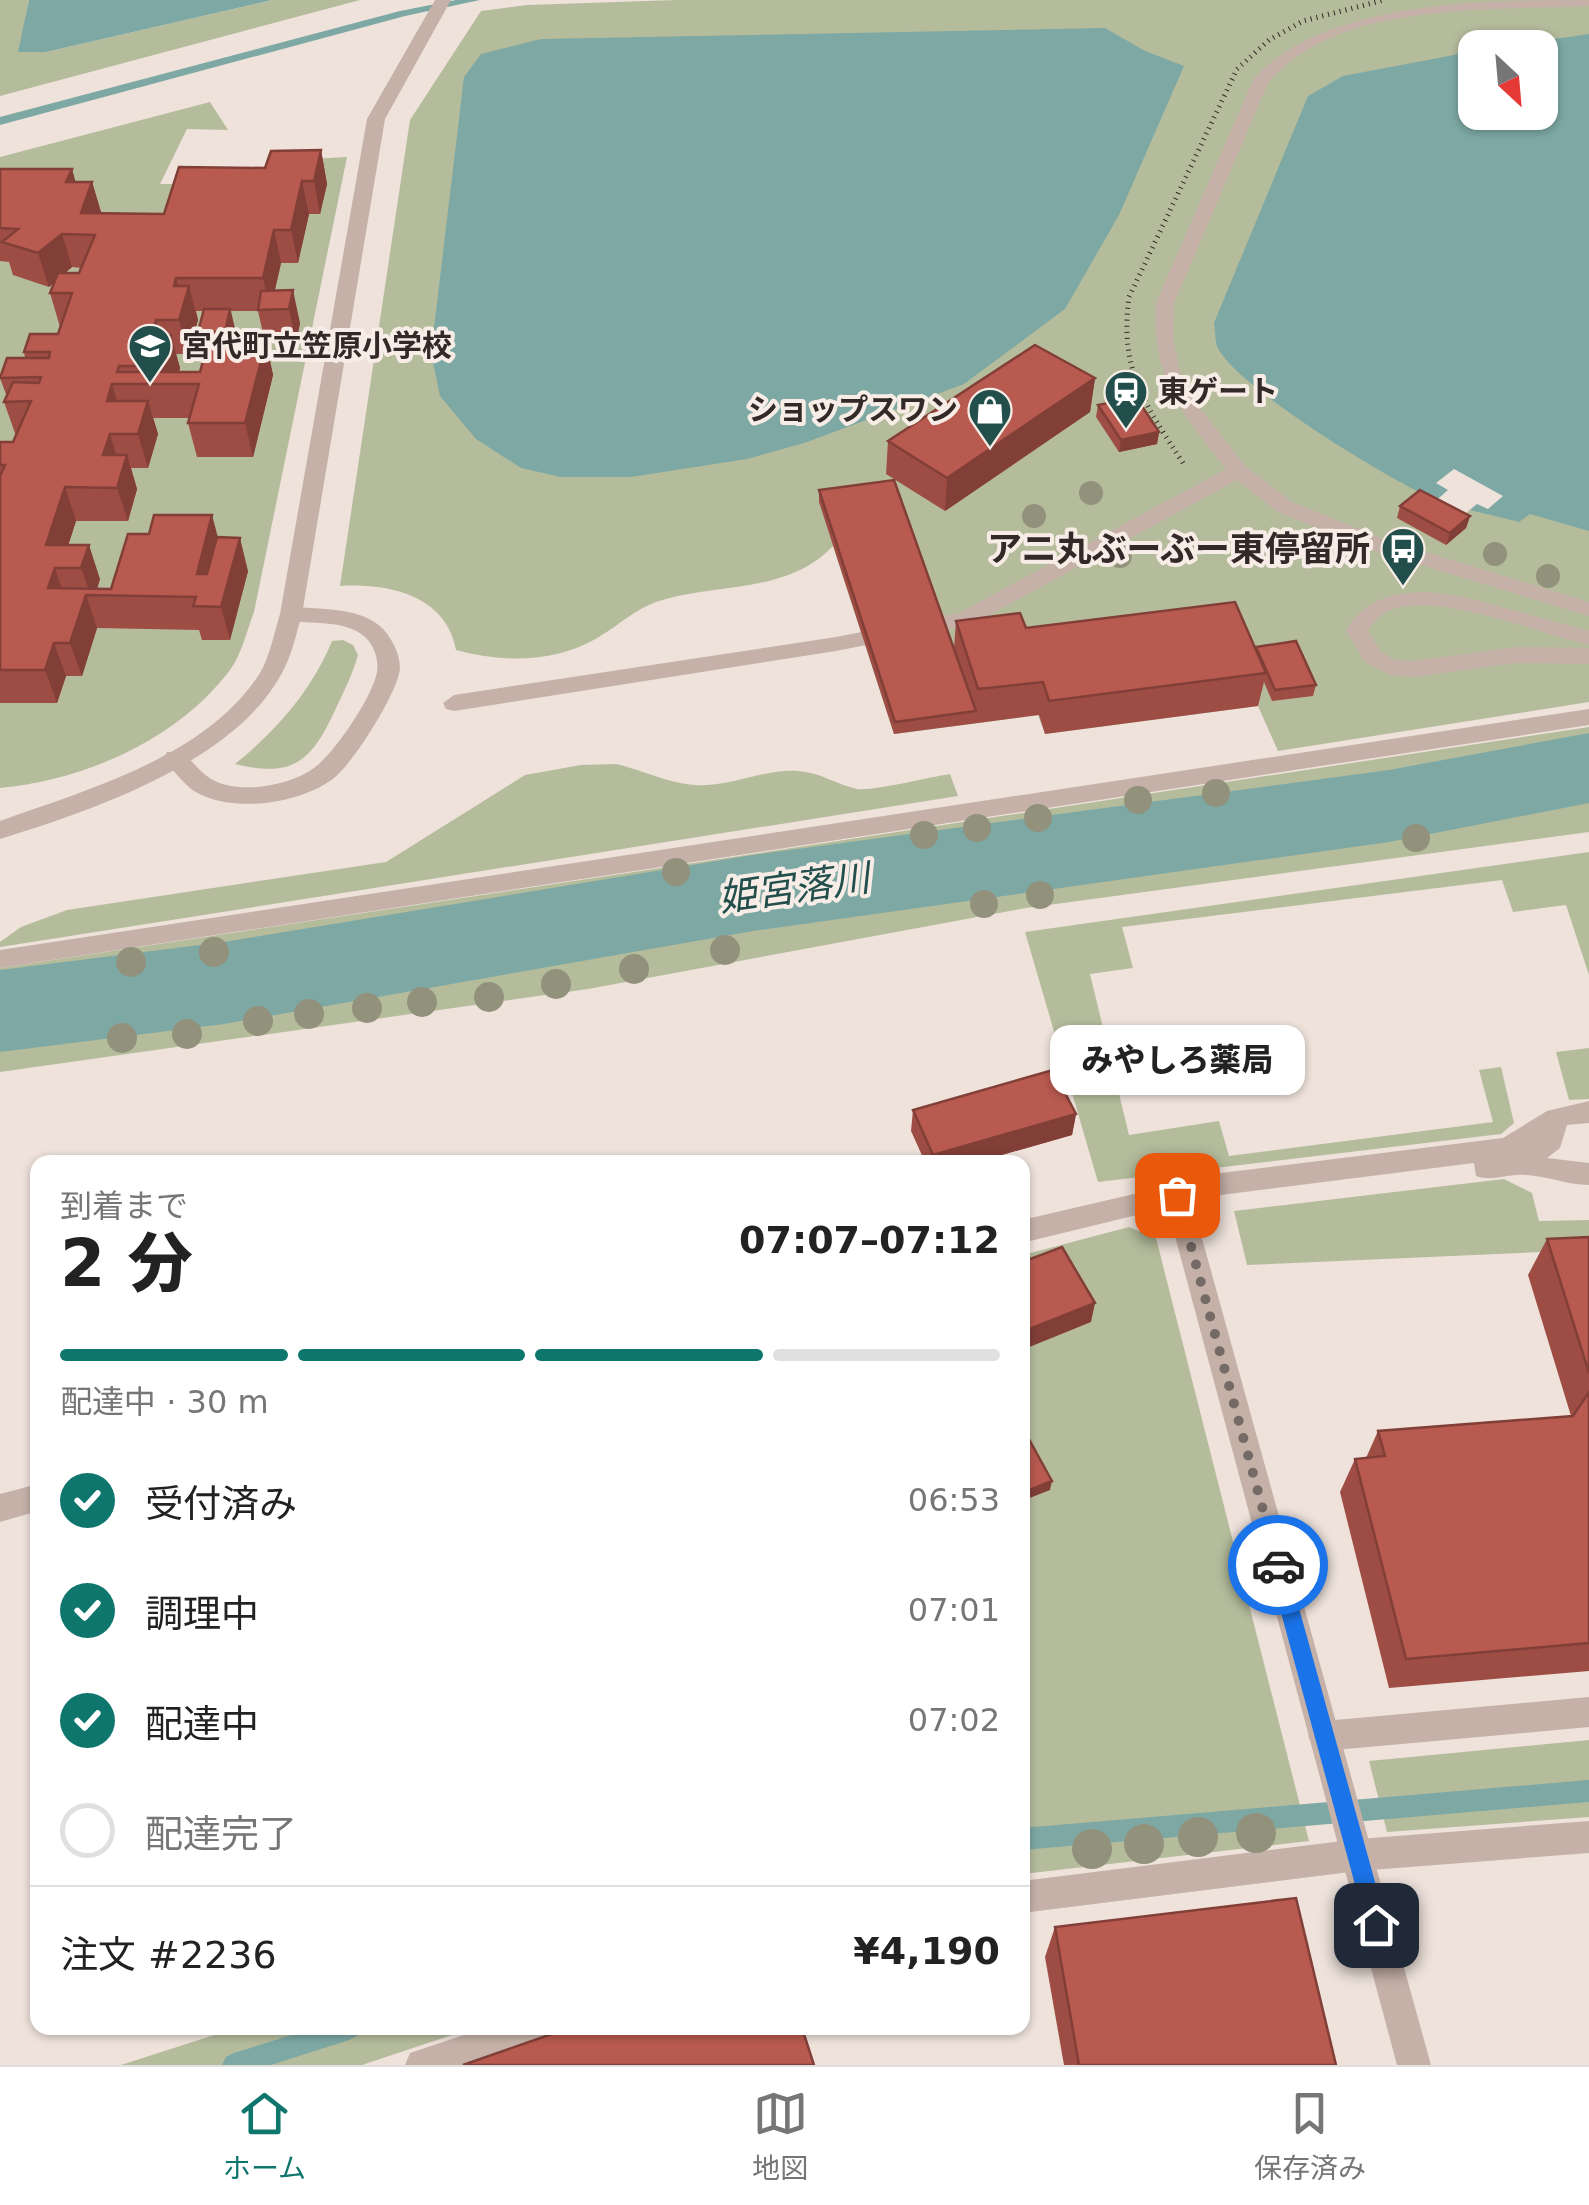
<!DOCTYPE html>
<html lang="ja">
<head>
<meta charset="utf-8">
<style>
	body { margin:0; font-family:"DejaVu Sans","Noto Sans JP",sans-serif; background:#f2f2f2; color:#222; height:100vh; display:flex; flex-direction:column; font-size:38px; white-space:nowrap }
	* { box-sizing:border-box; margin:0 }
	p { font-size:32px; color:#767676 }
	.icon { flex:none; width:55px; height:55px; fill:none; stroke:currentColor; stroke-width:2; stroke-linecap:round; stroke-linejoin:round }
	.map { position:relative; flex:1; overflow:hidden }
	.details { position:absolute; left:30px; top:1155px; width:1000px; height:880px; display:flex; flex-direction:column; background:#fff; border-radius:20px; box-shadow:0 2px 8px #0004 }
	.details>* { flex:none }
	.needle { width:65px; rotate:154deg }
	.buttons { position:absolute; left:1458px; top:30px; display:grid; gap:20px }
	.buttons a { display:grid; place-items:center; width:100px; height:100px; border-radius:20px; background:#fff; box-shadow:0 2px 8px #0004; font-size:50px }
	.pin { position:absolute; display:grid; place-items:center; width:85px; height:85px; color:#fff; margin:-42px; border-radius:20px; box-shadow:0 5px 15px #0006 }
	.courier { position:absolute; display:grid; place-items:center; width:100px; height:100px; margin:-50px; border:8px solid #1a73e8; border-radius:50%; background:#fff; color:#222; box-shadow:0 2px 12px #0007 }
	.bubble { position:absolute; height:70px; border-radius:20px; background:#fff; box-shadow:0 2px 8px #0004; font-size:32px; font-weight:800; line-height:70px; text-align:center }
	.headline em { font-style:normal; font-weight:800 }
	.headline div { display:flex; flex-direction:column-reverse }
	.headline { display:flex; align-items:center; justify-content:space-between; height:170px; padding:0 30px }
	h1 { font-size:65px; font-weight:800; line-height:75px }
	.bar { display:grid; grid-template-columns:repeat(4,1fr); gap:15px 10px; align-content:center; height:120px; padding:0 30px }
	.bar i { height:12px; border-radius:8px; background:#e0e0e0 }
	.bar .current { background:#0f766e }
	.bar p { grid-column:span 4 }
	.line { display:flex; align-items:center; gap:25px; padding:0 30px; border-top:2px solid #e0e0e0 }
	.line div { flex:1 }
	ol { padding:0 30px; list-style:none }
	li { display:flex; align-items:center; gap:30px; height:110px }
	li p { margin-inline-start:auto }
	li .icon { padding:10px; border-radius:50%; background:#0f766e; color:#fff; stroke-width:4 }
	li:last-child { color:#767676 }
	li i { width:55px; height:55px; border:5px solid #e0e0e0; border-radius:50% }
	.menu { display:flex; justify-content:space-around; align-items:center; height:140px; border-top:2px solid #e0e0e0; background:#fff; font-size:28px; color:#767676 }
	.menu a { display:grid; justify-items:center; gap:5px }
	.menu .current { color:#0f766e }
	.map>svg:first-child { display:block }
	.green { fill:#b5bc9c; fill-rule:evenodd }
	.water { fill:#7da8a4 }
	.pier { fill:#eee2db }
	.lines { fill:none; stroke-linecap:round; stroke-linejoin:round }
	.stream { fill:#7da8a4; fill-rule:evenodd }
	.river { fill:#7da8a4; fill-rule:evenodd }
	.service { fill:#c5b1a8; fill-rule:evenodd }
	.pedestrian { fill:#c5b1a8; fill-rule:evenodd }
	.minor { fill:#c5b1a8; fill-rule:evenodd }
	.tertiary { fill:#c5b1a8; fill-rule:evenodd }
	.rail { stroke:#332927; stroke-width:5; stroke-dasharray:1 5; stroke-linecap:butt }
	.tree { fill:#92917c }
	.wall { fill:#9e4d44; fill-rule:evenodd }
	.shaded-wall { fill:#813f37 }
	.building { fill:#b85a4f; stroke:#813f37; stroke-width:2.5 }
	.route { fill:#1a73e8 }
	.done { stroke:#746a66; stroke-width:10; stroke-dasharray:0 18 }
	.labels { text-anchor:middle; stroke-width:8; stroke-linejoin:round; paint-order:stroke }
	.far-poi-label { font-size:30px; font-weight:bold; fill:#332927; stroke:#f7ede6; text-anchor:start }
	.poi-label { font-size:35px; font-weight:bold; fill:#332927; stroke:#f7ede6; text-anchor:end }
	.water-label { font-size:38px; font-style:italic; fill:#224f4c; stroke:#f7ede6 }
</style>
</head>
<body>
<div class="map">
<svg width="1589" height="2065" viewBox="0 0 1589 2065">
	<rect width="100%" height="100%" fill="#eee2db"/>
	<g class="green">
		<polygon points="0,0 29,0 19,52 46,52 272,0 360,0 0,96"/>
		<path d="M676,0h913v702l-311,49 -20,-45 -213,28 -7,-19 -144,19 -61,-188c-43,46 -111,38 -167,53 -28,7 -44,24 -67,38 -43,26 -96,26 -143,13 -10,-55 -68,-67 -116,-64l70,-466 71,-109 46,-6zM1475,48h65v64h-65z"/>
		<path d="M210,102l18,28 -41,-1 -27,55h103l13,-23 71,-4 -93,455c-7,18 -12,42 -24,58 -52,69 -144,110 -230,118v-631z"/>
		<path d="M343,640l10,5 5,10c-5,18 -13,34 -21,51 -24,53 -41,73 -102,58 41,-33 77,-74 97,-123z"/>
		<polygon points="1589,727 1589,747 1417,780 1186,804 502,915 205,968 0,993 0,968"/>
		<path d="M616,764c30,7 59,23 90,21 31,-1 60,-16 92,-14 22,1 39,14 59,18 18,2 72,-12 93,-15l8,22 -958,151v-5l21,-15 46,-17 319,-48 139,-87 56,-10z"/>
		<polygon points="1589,792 1589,832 1026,908 588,989 0,1072 0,1041 1213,857"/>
		<polygon points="1589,852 1589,975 1566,905 1513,912 1502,880 1122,927 1133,968 1090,974 1129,1135 1219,1121 1229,1156 1493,1122 1479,1070 1501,1067 1514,1123 1501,1134 1098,1182 1025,932"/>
		<polygon points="1589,1048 1589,1099 1569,1100 1556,1052"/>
		<polygon points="1504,1179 1532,1193 1539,1221 1589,1220 1589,1250 1247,1265 1234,1211"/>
		<polygon points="1129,1227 1156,1238 1309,1841 1023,1874 1023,1255"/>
		<polygon points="1589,1740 1589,1817 1387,1832 1369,1761"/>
		<polygon points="236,2028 473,2028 362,2065 121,2065"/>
	</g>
	<g class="water">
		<polygon points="29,0 272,0 46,52 18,52"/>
		<polygon points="1105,28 1145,51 1184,66 1119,215 1065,309 964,384 804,443 747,459 631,477 561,477 521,468 476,439 440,396 431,353 464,77 481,54 541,39"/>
		<path d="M1589,34v497l-59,-17 -11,8c-29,-8 -61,-13 -89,-25 -42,-18 -197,-112 -213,-151 -2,-7 -2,-16 -3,-23l94,-227 35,-20 132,-25v61h65v-64l-39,-1z"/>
	</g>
	<polygon class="pier" points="1454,469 1503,496 1488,509 1477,504 1466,513 1432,504 1448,490 1436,483"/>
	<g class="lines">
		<g class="stream">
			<polygon points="456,0 480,0 405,16 0,125 0,117 400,11"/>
			<polygon points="1589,1780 1589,1802 1022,1850 1022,1828"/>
			<polygon points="314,2028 361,2028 357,2036 349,2040 271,2065 222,2065 226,2057 234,2053"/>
		</g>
		<polygon class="river" points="1589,733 1589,803 1389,842 753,931 224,1024 0,1052 0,970 224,942 753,855 1389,770"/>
		<g class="service">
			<path d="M1429,592l35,5 125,34v14c-50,-11 -158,-58 -205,-32 -7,4 -11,11 -16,18l13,21 14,8 19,1 102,-14 73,1v16l-73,-1 -102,14 -23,-2 -26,-13 -19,-32c21,-32 45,-37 83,-38z"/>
			<path d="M291,607c28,2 66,0 89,19 12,11 23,32 19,48 -6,25 -45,88 -65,104 -33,26 -103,36 -140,13 -10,-7 -18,-18 -27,-27l-3,-6 3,-6h16c9,9 17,20 28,27 27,16 79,7 103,-11 20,-14 59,-72 63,-96 2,-12 -3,-27 -12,-35 -21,-19 -56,-11 -82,-18l-3,-5z"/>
			<polygon points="1589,709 1589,725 0,968 0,950"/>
			<path d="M1589,1101v22l-22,2 -7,23 -13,10 42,5v22c-25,0 -49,-12 -73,-10 -14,1 -26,6 -40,1l-2,-13 -253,32 -44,11 -9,-3 -4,-8 4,-8 53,-14 282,-35 44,-27z"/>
			<polygon points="1589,1697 1589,1727 1324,1751 1313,1747 1308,1736 1313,1725 1324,1721"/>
			<polygon points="1589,1821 1589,1853 1358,1871 1022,1913 1022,1881 1358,1839"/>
			<polygon points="485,2028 552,2028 547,2040 473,2065 405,2065 410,2053"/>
		</g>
		<path class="pedestrian" d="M1589,0v6c-99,5 -252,-6 -321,77l-94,220 -1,35 7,34 16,31 49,63 47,36 91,37 206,63v14l-220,-67 -91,-37 -41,-32 -264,144 -137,27 -382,60 -8,-2 -3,-6 11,-8 382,-58 123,-24 267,-144c-44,-57 -75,-90 -70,-166l98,-225c74,-78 230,-78 335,-78z"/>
		<g class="minor">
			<path d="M435,0h16l-66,119 -83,495c-6,20 -10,41 -20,59 -47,89 -191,138 -282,166v-18c89,-32 206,-64 260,-148 10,-17 14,-40 20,-59l87,-495z"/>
			<polygon points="1177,1184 1186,1187 1190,1195 1186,1203 1022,1243 1022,1220"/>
			<polygon points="38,1484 38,1511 0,1522 0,1494"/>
		</g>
		<polygon class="tertiary" points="1177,1184 1186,1187 1190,1195 1431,2065 1397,2065 1164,1195 1168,1187"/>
		<path class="rail" d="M1183,463c-38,-59 -64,-93 -54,-166l108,-228 32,-29 34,-19 81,-21"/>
	</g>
	<g class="tree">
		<circle cx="1091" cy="493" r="12"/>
		<circle cx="1034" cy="516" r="12"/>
		<circle cx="1495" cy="554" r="12"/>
		<circle cx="1120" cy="556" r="12"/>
		<circle cx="1548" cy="576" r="12"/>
		<circle cx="1216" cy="793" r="14"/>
		<circle cx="1138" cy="800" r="14"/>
		<circle cx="1038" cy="818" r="14"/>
		<circle cx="977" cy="828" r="14"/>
		<circle cx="924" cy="835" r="14"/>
		<circle cx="1416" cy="838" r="14"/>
		<circle cx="676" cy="872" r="14"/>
		<circle cx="1040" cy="895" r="14"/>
		<circle cx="984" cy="904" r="14"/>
		<circle cx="725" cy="950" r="15"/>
		<circle cx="214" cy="952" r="15"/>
		<circle cx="131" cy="962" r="15"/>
		<circle cx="634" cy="969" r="15"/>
		<circle cx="556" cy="984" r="15"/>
		<circle cx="489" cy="997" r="15"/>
		<circle cx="422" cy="1002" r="15"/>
		<circle cx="367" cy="1008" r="15"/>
		<circle cx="309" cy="1014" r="15"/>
		<circle cx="258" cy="1021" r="15"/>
		<circle cx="187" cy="1034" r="15"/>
		<circle cx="122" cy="1038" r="15"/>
		<circle cx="1256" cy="1833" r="20"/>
		<circle cx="1198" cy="1837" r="20"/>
		<circle cx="1144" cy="1844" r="20"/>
		<circle cx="1092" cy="1849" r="20"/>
	</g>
	<g class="wall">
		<path d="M321,150l6,34 -7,30h-11l-11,49h-17l-6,27 25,33 -4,20h-30l7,32 -20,82h-56l-9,-34 2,-5h-37l5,16 -10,34h-17l6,21 -9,32h-52l-8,24 32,34 -3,10h14l107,-52 30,34 -18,69h-28l-3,-10 -102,-2 -15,48h-16l-9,27h-57v-261h13l3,-6 -12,-34 3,-5 -7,-19 25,-20 -1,-6 34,-18 2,-7 -10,-34 5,-11 -6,5 -36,-12 -4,-13 -9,-1v-92h72l3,13h17l9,31 63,1 101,-46zM72,267l9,1 -2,5h-14zM196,311h7l-5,21 6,25 -4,15h-21l1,-4 -4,-14h12l10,-34zM231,311h27l7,31h-27z"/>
		<polygon points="1095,378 1090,412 945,511 886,474 888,441"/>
		<polygon points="1098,405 1159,432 1157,444 1119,452 1096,417"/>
		<polygon points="819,490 954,648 956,621 1255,649 1316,685 1313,696 1272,701 1264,682 1258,706 1045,734 1039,715 894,734 819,502"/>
		<polygon points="1400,506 1470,516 1466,528 1446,545 1397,518"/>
		<polygon points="913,1110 1076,1114 1072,1135 977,1162 925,1162 911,1131"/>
		<polygon points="1589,1237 1589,1671 1389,1688 1340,1492 1355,1459 1366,1458 1378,1431 1571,1416 1528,1275 1547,1239"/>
		<polygon points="1055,1927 1336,2065 1064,2065 1045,1957"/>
	</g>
	<g class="shaded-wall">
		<polygon points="321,150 327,184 320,214 314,181"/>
		<polygon points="72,169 81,202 66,182"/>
		<polygon points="302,181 309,214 298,263 291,230"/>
		<polygon points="92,182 102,215 81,213"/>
		<polygon points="274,230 281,263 270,311 263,278"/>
		<polygon points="62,234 72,267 49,287 38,253"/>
		<polygon points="176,278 183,306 189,286 198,320 188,354 179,320 174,286"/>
		<polygon points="293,290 300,323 296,343 289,309"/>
		<polygon points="230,309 238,342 233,365 225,332"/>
		<polygon points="156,320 165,353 171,335 180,368 175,384 166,384 152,335"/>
		<polygon points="266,342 273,375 253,457 245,423"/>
		<polygon points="1095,378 1090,412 945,511 947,478"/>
		<polygon points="112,384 122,418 107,401"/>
		<polygon points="148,401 158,434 148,468 138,434"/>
		<polygon points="1159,432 1157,444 1119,452 1121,440"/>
		<polygon points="110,434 120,468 103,455"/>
		<polygon points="127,455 137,489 128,521 117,488"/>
		<polygon points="65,487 76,521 61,568 55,568 66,601 48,588 46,545"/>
		<polygon points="212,515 221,549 206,607 197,574"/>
		<polygon points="1470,516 1466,528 1446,545 1450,533"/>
		<polygon points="240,538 248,571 230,640 221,607"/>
		<polygon points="89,545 100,579 95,595 91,595 81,568"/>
		<polygon points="86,595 97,628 82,676 70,643"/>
		<polygon points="54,643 66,676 57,703 45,670"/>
		<polygon points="1076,1114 1072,1135 977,1162 932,1162 933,1155"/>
		<polygon points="1095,1303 1091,1322 1022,1350 1022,1332"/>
		<polygon points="1052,1481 1050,1490 1022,1501 1022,1493"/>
	</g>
	<g class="building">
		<polygon points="321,150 314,181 302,181 291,230 274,230 263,278 176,278 174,286 189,286 179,320 156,320 152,335 171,335 161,366 119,366 117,372 200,372 208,342 266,342 245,423 188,423 199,384 112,384 107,401 148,401 138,434 110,434 103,455 127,455 117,488 65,487 46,545 89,545 81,568 55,568 48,588 111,589 128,534 149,534 154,515 212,515 197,574 207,574 217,537 240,538 221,607 193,606 196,597 86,595 70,643 54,643 45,670 0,670 0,476 5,465 0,465 0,442 13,442 31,401 4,402 13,382 39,383 41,377 0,378 7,358 49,358 50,352 24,352 30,334 58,334 72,293 50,293 58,273 79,273 95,235 62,234 38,253 2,242 18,229 0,228 0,169 72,169 66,182 92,182 81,213 164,214 179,167 265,168 271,151"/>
		<polygon points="293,290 289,309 258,310 261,291"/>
		<polygon points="204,309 230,309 225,332 198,332"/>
		<polygon points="1035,345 1095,378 947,478 888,441"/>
		<polygon points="1136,397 1159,432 1121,440 1098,405"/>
		<polygon points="894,480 976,711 895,722 819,490"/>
		<polygon points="1420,490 1470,516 1450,533 1400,506"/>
		<polygon points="1235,602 1266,673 1049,701 1043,682 978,689 956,621 1020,613 1026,628"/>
		<polygon points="1296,641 1316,685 1275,690 1256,647"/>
		<polygon points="1053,1070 1076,1114 933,1155 913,1110"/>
		<polygon points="1589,1237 1589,1373 1547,1239"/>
		<polygon points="1062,1247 1095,1303 1022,1332 1022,1262"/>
		<polygon points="1589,1392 1589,1643 1406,1659 1355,1459 1385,1456 1378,1431 1573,1416"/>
		<polygon points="1025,1432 1052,1481 1022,1493 1022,1433"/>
		<polygon points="1296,1898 1336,2065 1079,2065 1055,1927"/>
		<polygon points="569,2028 802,2028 814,2065 463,2065"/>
	</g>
	<polygon class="route" points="1278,1556 1287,1565 1387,1925 1384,1932 1376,1935 1369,1932 1366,1925 1268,1565"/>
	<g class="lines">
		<polyline class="done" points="1177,1195 1278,1565"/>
	</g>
	<defs>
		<symbol id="school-pin" viewBox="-11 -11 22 30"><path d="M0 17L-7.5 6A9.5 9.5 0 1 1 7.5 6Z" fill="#224f4c" stroke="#f7ede6"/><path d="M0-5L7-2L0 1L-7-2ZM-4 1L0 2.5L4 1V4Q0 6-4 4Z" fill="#fff"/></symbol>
		<symbol id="station-pin" viewBox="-11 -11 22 30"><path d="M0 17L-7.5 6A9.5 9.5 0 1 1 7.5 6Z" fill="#224f4c" stroke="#f7ede6"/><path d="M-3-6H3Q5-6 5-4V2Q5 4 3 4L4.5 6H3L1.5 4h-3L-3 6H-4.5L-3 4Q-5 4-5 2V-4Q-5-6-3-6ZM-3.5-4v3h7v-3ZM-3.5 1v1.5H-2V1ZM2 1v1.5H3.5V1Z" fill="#fff"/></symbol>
		<symbol id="shop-pin" viewBox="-11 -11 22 30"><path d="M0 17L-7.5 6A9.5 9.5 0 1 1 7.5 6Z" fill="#224f4c" stroke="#f7ede6"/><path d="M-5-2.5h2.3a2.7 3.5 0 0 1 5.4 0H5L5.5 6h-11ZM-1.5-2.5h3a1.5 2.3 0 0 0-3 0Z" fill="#fff"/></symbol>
		<symbol id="bus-pin" viewBox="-11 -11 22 30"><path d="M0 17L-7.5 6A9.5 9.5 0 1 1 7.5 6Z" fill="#224f4c" stroke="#f7ede6"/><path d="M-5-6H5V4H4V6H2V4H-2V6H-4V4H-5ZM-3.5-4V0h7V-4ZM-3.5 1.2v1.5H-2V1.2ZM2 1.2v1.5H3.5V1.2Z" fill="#fff"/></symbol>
	</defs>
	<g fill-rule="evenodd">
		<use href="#school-pin" x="125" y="321" width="50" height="68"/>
		<use href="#station-pin" x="1101" y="367" width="50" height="68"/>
		<use href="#shop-pin" x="965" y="385" width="50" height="68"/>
		<use href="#bus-pin" x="1378" y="524" width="50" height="68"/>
	</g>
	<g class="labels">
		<g class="far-poi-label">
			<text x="182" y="356">宮代町立笠原小学校</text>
			<text x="1158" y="402">東ゲート</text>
			<text x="958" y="420" text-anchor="end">ショップスワン</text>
		</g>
		<g class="poi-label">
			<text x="1370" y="561">アニ丸ぶーぶー東停留所</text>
		</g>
		<g class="water-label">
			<text transform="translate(794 888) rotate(-8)" y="13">姫宮落川</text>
		</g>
	</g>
</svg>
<div class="buttons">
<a><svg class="needle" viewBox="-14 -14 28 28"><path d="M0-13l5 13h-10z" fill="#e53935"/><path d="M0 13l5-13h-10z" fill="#767676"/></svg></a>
</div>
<div class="pin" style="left:1177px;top:1195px;background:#ea580c"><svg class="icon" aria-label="bag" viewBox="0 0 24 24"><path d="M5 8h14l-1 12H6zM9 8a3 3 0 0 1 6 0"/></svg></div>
<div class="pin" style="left:1376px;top:1925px;background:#1f2937"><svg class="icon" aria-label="home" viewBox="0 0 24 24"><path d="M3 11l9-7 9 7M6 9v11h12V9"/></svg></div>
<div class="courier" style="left:1278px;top:1565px"><svg class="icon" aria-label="car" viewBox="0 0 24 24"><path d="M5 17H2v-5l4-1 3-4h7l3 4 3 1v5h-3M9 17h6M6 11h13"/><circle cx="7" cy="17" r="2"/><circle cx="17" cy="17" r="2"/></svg></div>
<div class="bubble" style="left:1050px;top:1025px;width:255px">みやしろ薬局</div>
<section class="details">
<div class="headline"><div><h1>2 分</h1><p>到着まで</p></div><em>07:07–07:12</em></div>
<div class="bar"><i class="current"></i><i class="current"></i><i class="current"></i><i></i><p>配達中 · 30 m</p></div>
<ol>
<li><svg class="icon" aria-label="check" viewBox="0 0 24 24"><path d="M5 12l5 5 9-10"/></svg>受付済み<p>06:53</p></li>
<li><svg class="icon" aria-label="check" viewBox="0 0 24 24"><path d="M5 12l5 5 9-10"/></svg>調理中<p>07:01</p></li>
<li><svg class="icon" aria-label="check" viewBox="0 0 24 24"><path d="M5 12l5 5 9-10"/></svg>配達中<p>07:02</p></li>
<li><i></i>配達完了</li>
</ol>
<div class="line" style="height:130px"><div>注文 #2236</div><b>¥4,190</b></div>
</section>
</div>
<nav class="menu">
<a class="current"><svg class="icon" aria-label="home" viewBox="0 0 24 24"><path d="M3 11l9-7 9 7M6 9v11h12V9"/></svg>ホーム</a>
<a><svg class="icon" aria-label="map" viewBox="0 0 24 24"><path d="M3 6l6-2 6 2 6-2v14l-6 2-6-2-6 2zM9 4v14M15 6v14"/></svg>地図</a>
<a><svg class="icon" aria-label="saved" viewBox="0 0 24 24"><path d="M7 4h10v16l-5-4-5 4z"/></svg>保存済み</a>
</nav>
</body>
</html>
